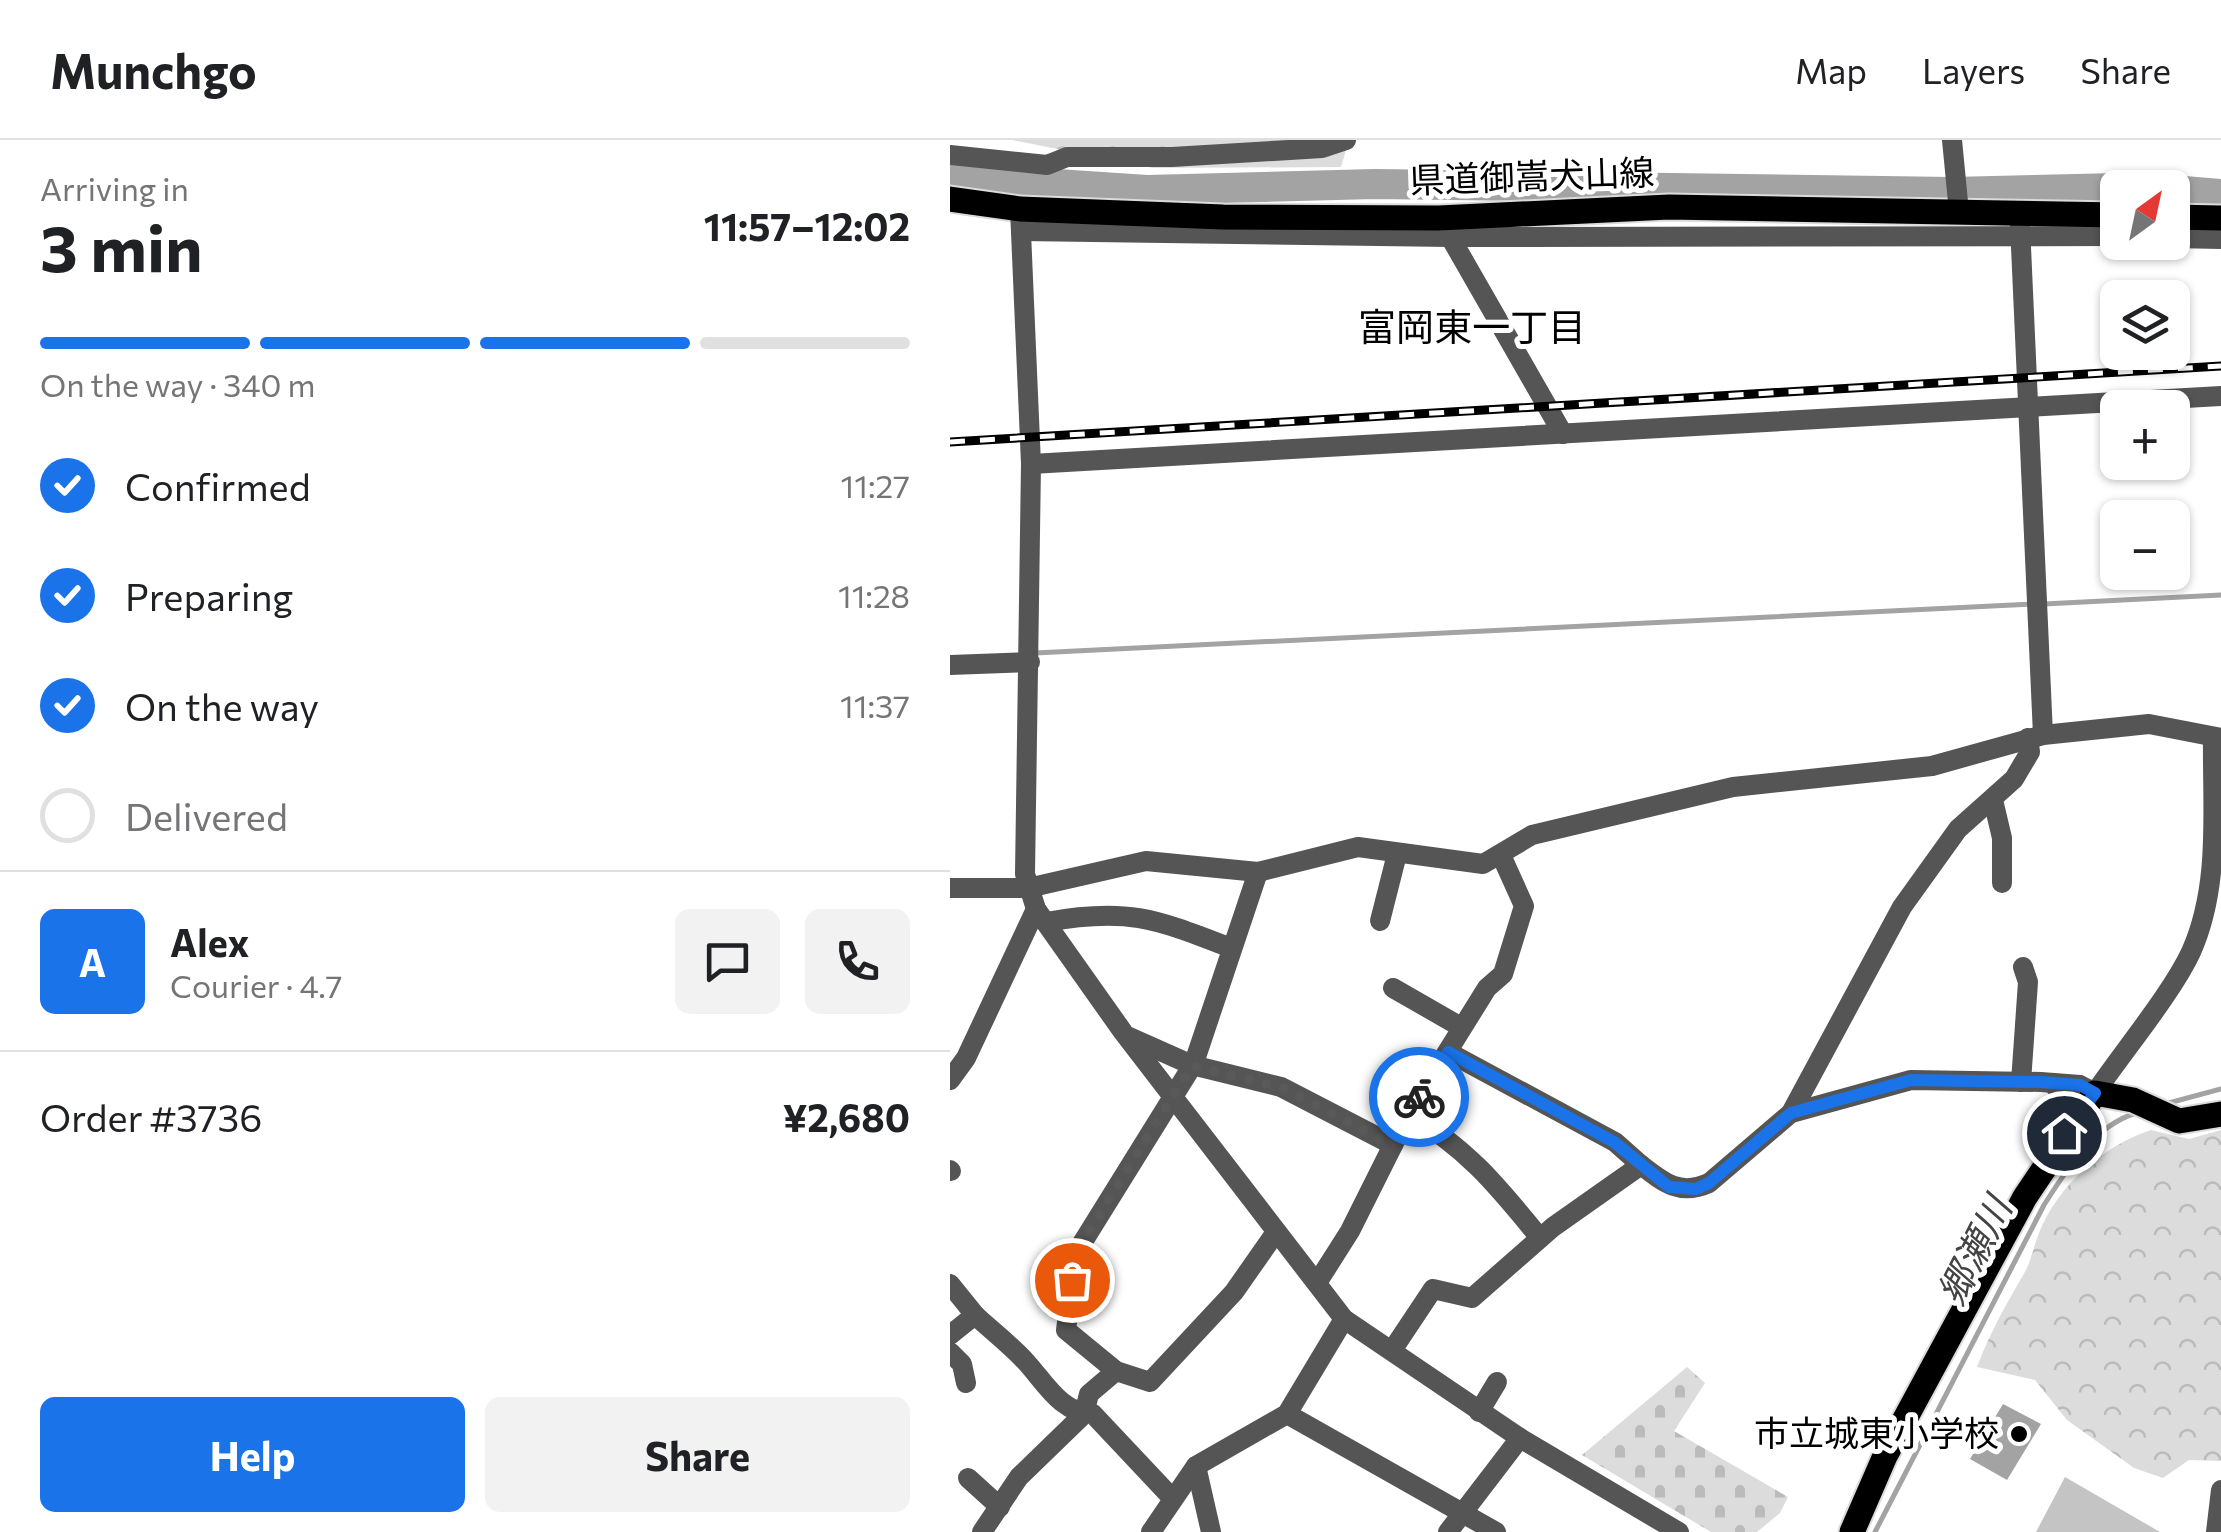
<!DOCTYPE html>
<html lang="en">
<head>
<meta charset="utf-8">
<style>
	body { margin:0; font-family:Commissioner,"Noto Sans JP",sans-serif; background:#f2f2f2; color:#202124; height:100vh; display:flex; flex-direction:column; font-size:38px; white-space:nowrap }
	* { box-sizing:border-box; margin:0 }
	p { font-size:32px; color:#757577 }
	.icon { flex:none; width:55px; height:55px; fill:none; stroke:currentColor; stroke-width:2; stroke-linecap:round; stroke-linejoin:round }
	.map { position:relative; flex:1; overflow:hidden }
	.panel { display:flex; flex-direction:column; background:#fff; width:950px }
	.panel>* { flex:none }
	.needle { width:65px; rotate:33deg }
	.fabs { position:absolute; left:1150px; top:30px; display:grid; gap:20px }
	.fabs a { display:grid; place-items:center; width:90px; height:90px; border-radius:15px; background:#fff; box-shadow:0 2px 8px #0004; font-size:50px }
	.pin { position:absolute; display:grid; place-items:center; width:85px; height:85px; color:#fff; margin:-42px; border:5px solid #fff; border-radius:50%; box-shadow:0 2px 10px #0007 }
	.courier { position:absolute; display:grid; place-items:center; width:100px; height:100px; margin:-50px; border:8px solid #1a73e8; border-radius:50%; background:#fff; color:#222; box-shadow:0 2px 12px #0007 }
	.overview em { font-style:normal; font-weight:700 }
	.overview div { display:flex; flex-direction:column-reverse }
	.overview { display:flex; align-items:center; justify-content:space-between; height:170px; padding:0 40px }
	h1 { font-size:65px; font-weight:700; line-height:75px }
	.bar { display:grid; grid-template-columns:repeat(4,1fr); gap:15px 10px; align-content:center; height:120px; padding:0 40px }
	.bar i { height:12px; border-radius:8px; background:#e0e0e0 }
	.bar .active { background:#1a73e8 }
	.bar p { grid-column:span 4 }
	.line { display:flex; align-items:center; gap:25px; padding:0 40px; border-top:2px solid #e0e0e0 }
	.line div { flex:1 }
	.round { display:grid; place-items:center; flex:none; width:105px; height:105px; border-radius:15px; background:#f2f2f2 }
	ol { padding:0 40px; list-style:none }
	li { display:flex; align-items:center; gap:30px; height:110px }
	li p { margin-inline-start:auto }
	li .icon { padding:10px; border-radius:50%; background:#1a73e8; color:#fff; stroke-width:4 }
	li:last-child { color:#757577 }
	li i { width:55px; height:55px; border:5px solid #e0e0e0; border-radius:50% }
	.primary-button { display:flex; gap:20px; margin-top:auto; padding:20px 40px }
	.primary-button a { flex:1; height:115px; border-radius:15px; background:#1a73e8; color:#fff; font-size:40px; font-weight:700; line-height:115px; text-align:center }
	.primary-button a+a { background:#f2f2f2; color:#202124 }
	header { display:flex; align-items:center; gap:60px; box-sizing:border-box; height:140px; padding:0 50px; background:#fff; border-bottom:2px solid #e0e0e0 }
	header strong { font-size:48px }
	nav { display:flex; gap:55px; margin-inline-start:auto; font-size:35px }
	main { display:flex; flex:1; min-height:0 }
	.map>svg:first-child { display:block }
	.forest { fill:url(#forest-crowns) }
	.cemetery { fill:url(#cemetery-stones) }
	.water { fill:#a3a3a3 }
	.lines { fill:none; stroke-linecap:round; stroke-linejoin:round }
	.stream { stroke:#a3a3a3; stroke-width:5 }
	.river { stroke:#a3a3a3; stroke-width:30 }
	.building { fill:#c4c4c4 }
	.major-casing { stroke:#dbdbdb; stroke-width:29 }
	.minor { stroke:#555; stroke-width:20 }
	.major { stroke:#000; stroke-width:25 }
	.rail-casing { stroke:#000; stroke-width:9 }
	.rail { stroke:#fff; stroke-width:5; stroke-dasharray:15; stroke-linecap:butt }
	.done { stroke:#595959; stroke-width:10; stroke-dasharray:0 18 }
	.route { stroke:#1a73e8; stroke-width:12 }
	.poi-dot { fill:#000; stroke:#fff; stroke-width:4 }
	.labels { text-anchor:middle; stroke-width:10; stroke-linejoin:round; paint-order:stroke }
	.street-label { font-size:35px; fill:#000; stroke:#fff }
	.poi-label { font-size:35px; fill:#000; stroke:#fff; text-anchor:end }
	.neighbourhood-label { font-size:38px; fill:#000; stroke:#fff }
	.water-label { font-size:38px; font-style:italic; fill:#444; stroke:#fff }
</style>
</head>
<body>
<header>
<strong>Munchgo</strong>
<nav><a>Map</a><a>Layers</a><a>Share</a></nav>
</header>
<main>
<section class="panel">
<div class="overview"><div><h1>3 min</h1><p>Arriving in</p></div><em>11:57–12:02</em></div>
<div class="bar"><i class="active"></i><i class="active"></i><i class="active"></i><i></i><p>On the way · 340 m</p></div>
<ol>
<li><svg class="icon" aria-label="check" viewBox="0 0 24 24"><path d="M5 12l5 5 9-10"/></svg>Confirmed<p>11:27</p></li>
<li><svg class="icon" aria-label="check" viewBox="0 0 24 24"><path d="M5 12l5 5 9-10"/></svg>Preparing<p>11:28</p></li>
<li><svg class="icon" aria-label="check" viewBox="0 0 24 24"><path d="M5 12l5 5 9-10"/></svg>On the way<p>11:37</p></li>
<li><i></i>Delivered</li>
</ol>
<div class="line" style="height:180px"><b class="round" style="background:#1a73e8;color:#fff">A</b><div><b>Alex</b><p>Courier · 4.7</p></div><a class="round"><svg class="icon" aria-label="chat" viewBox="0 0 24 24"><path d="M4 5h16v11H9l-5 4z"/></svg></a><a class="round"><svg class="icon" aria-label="phone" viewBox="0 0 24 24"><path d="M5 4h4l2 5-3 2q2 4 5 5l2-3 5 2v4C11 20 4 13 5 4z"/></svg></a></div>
<div class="line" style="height:130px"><div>Order #3736</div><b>¥2,680</b></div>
<div class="primary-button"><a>Help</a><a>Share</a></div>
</section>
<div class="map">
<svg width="1271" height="1392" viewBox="0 0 1271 1392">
	<defs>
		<pattern id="forest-crowns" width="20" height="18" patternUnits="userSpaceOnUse" patternTransform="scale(2.5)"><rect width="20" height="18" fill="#dcdcdc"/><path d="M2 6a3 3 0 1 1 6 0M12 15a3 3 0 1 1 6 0" fill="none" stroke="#bbb"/></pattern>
		<pattern id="cemetery-stones" width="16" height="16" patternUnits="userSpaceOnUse" patternTransform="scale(2.5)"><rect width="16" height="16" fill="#dcdcdc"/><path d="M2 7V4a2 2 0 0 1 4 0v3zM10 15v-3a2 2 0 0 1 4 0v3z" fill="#bbb"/></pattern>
	</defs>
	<rect width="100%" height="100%" fill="#fff"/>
	<g class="forest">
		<polygon points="62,0 399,0 391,27 203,28"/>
		<path d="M1201,990l38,9 32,-9v331l-32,-1 -26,18 -29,-10 -67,-48 -32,-40 -58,-13c13,-35 30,-64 49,-97 6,-12 8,-25 13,-37 19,-48 64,-87 112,-103z"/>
	</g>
	<polygon class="cemetery" points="737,1227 755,1243 724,1291 838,1357 830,1373 807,1392 761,1392 632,1315"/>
	<polygon class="water" points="1053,1264 1091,1284 1057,1340 1020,1319"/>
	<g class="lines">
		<g class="stream">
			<polyline points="1094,464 1271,455"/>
			<polyline points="85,513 1083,464"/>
			<polyline points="1215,964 1271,949"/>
			<path d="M925,1392l169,-327c23,-36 50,-79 92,-92"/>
		</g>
		<g class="river">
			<polyline points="0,37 197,50 425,44 1002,52 1168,48"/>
			<polyline points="1222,50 1271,54"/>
		</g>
	</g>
	<polygon class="building" points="1115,1337 1210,1392 1086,1392"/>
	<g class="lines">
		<defs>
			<g id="major">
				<polyline points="0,59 70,69 273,77 489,78 719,67 1168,75"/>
				<polyline points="1222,77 1271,78"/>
				<polyline points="902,1392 935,1316 1075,1057 1145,953 1183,960 1229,981 1271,974"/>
			</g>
		</defs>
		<use href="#major" class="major-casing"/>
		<g class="minor">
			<polyline points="1002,0 1009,72"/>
			<polyline points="0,15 97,25 117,17 222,17 372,8 396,0"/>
			<polyline points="70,69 81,324 75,734 86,769 173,892 394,1179 570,1298 729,1392"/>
			<polyline points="1070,85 1093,595"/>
			<polyline points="495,88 613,294"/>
			<polyline points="71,91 500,97 1168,96"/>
			<polyline points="1222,98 1271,99"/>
			<polyline points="81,324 1271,256"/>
			<polyline points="0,525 80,522"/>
			<polyline points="1043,660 1052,698 1052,743"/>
			<polyline points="308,732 244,923 126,1113 116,1190 166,1231 200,1242 284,1152 326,1092"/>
			<polyline points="0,748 78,748 196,721 308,732 408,707 533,724 582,695 783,647 982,626 1093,595 1199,584 1271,598"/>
			<polyline points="430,781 447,714"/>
			<path d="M96,782c82,-15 110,-3 185,26"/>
			<polyline points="443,848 511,887"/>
			<polyline points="179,897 242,925 331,947 443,1005"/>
			<polyline points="498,912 665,1002 691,1025"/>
			<polyline points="0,940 16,918 86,769"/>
			<polyline points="1071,942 1078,842 1073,827"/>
			<polyline points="1105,946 1115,958 1114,993"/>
			<polyline points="841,973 952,767 1008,689 1064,639 1080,612 1078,598"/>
			<path d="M458,975c57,30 92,74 132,123"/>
			<polyline points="0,1030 1,1031"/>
			<polyline points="367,1143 400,1091 458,975 537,848 553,834 574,766 551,715"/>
			<polyline points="0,1144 25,1175"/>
			<path d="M0,1195l25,-20c17,16 37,31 52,48 18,20 35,51 66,51l80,85"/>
			<path d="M443,1209l40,-60 39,9 81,-71 88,-62c23,18 39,31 68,18l82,-70 120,-33 130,2 39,3 15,8c27,-40 77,-100 96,-141 30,-67 21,-143 22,-215"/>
			<polyline points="0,1212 12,1224 16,1243"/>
			<polyline points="529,1272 547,1242"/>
			<polyline points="337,1274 546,1392"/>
			<polyline points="246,1326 261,1392"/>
			<polyline points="18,1338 50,1367"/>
			<polyline points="32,1392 69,1337 134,1274 139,1254 166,1231"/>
			<polyline points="201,1392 246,1326 337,1274 394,1179"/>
			<polyline points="498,1392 570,1298"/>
			<polyline points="1266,1392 1271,1350"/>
		</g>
		<use href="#major" class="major"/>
		<defs>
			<polyline id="rail" points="0,302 1271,226"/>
		</defs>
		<use href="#rail" class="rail-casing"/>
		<use href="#rail" class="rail"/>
	</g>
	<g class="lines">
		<polyline class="done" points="122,1140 126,1112 242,926 331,947 442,1005 469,957"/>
		<polyline class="route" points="469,957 498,912 664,1002 719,1047 746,1049 759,1043 841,973 961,940 1091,942 1130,945 1145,953 1114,993"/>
	</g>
	<circle class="poi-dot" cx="1069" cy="1294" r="10"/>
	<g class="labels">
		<g class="street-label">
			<text transform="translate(582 37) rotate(-2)" y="12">県道御嵩犬山線</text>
		</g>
		<g class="poi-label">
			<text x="1049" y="1306">市立城東小学校</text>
		</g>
		<g class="neighbourhood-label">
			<text x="522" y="201">富岡東一丁目</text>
		</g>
		<g class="water-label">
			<text transform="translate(1025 1111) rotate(-63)" y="13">郷瀬川</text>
		</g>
	</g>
</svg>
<div class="fabs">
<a><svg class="needle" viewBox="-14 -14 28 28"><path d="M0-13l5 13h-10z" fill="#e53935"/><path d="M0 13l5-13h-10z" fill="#757577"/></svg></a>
<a><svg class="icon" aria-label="layers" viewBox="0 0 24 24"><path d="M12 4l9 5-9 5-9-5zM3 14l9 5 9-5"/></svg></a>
<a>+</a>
<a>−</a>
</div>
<div class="pin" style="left:122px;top:1140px;background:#ea580c"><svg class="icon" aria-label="bag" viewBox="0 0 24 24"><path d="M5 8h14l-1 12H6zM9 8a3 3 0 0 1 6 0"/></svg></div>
<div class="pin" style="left:1114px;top:993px;background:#1f2937"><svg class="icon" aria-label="home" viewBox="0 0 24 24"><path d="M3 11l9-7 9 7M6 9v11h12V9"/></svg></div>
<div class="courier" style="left:469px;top:957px"><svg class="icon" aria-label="bike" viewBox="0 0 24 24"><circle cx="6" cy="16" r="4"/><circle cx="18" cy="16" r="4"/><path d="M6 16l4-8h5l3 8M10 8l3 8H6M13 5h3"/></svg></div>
</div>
</main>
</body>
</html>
